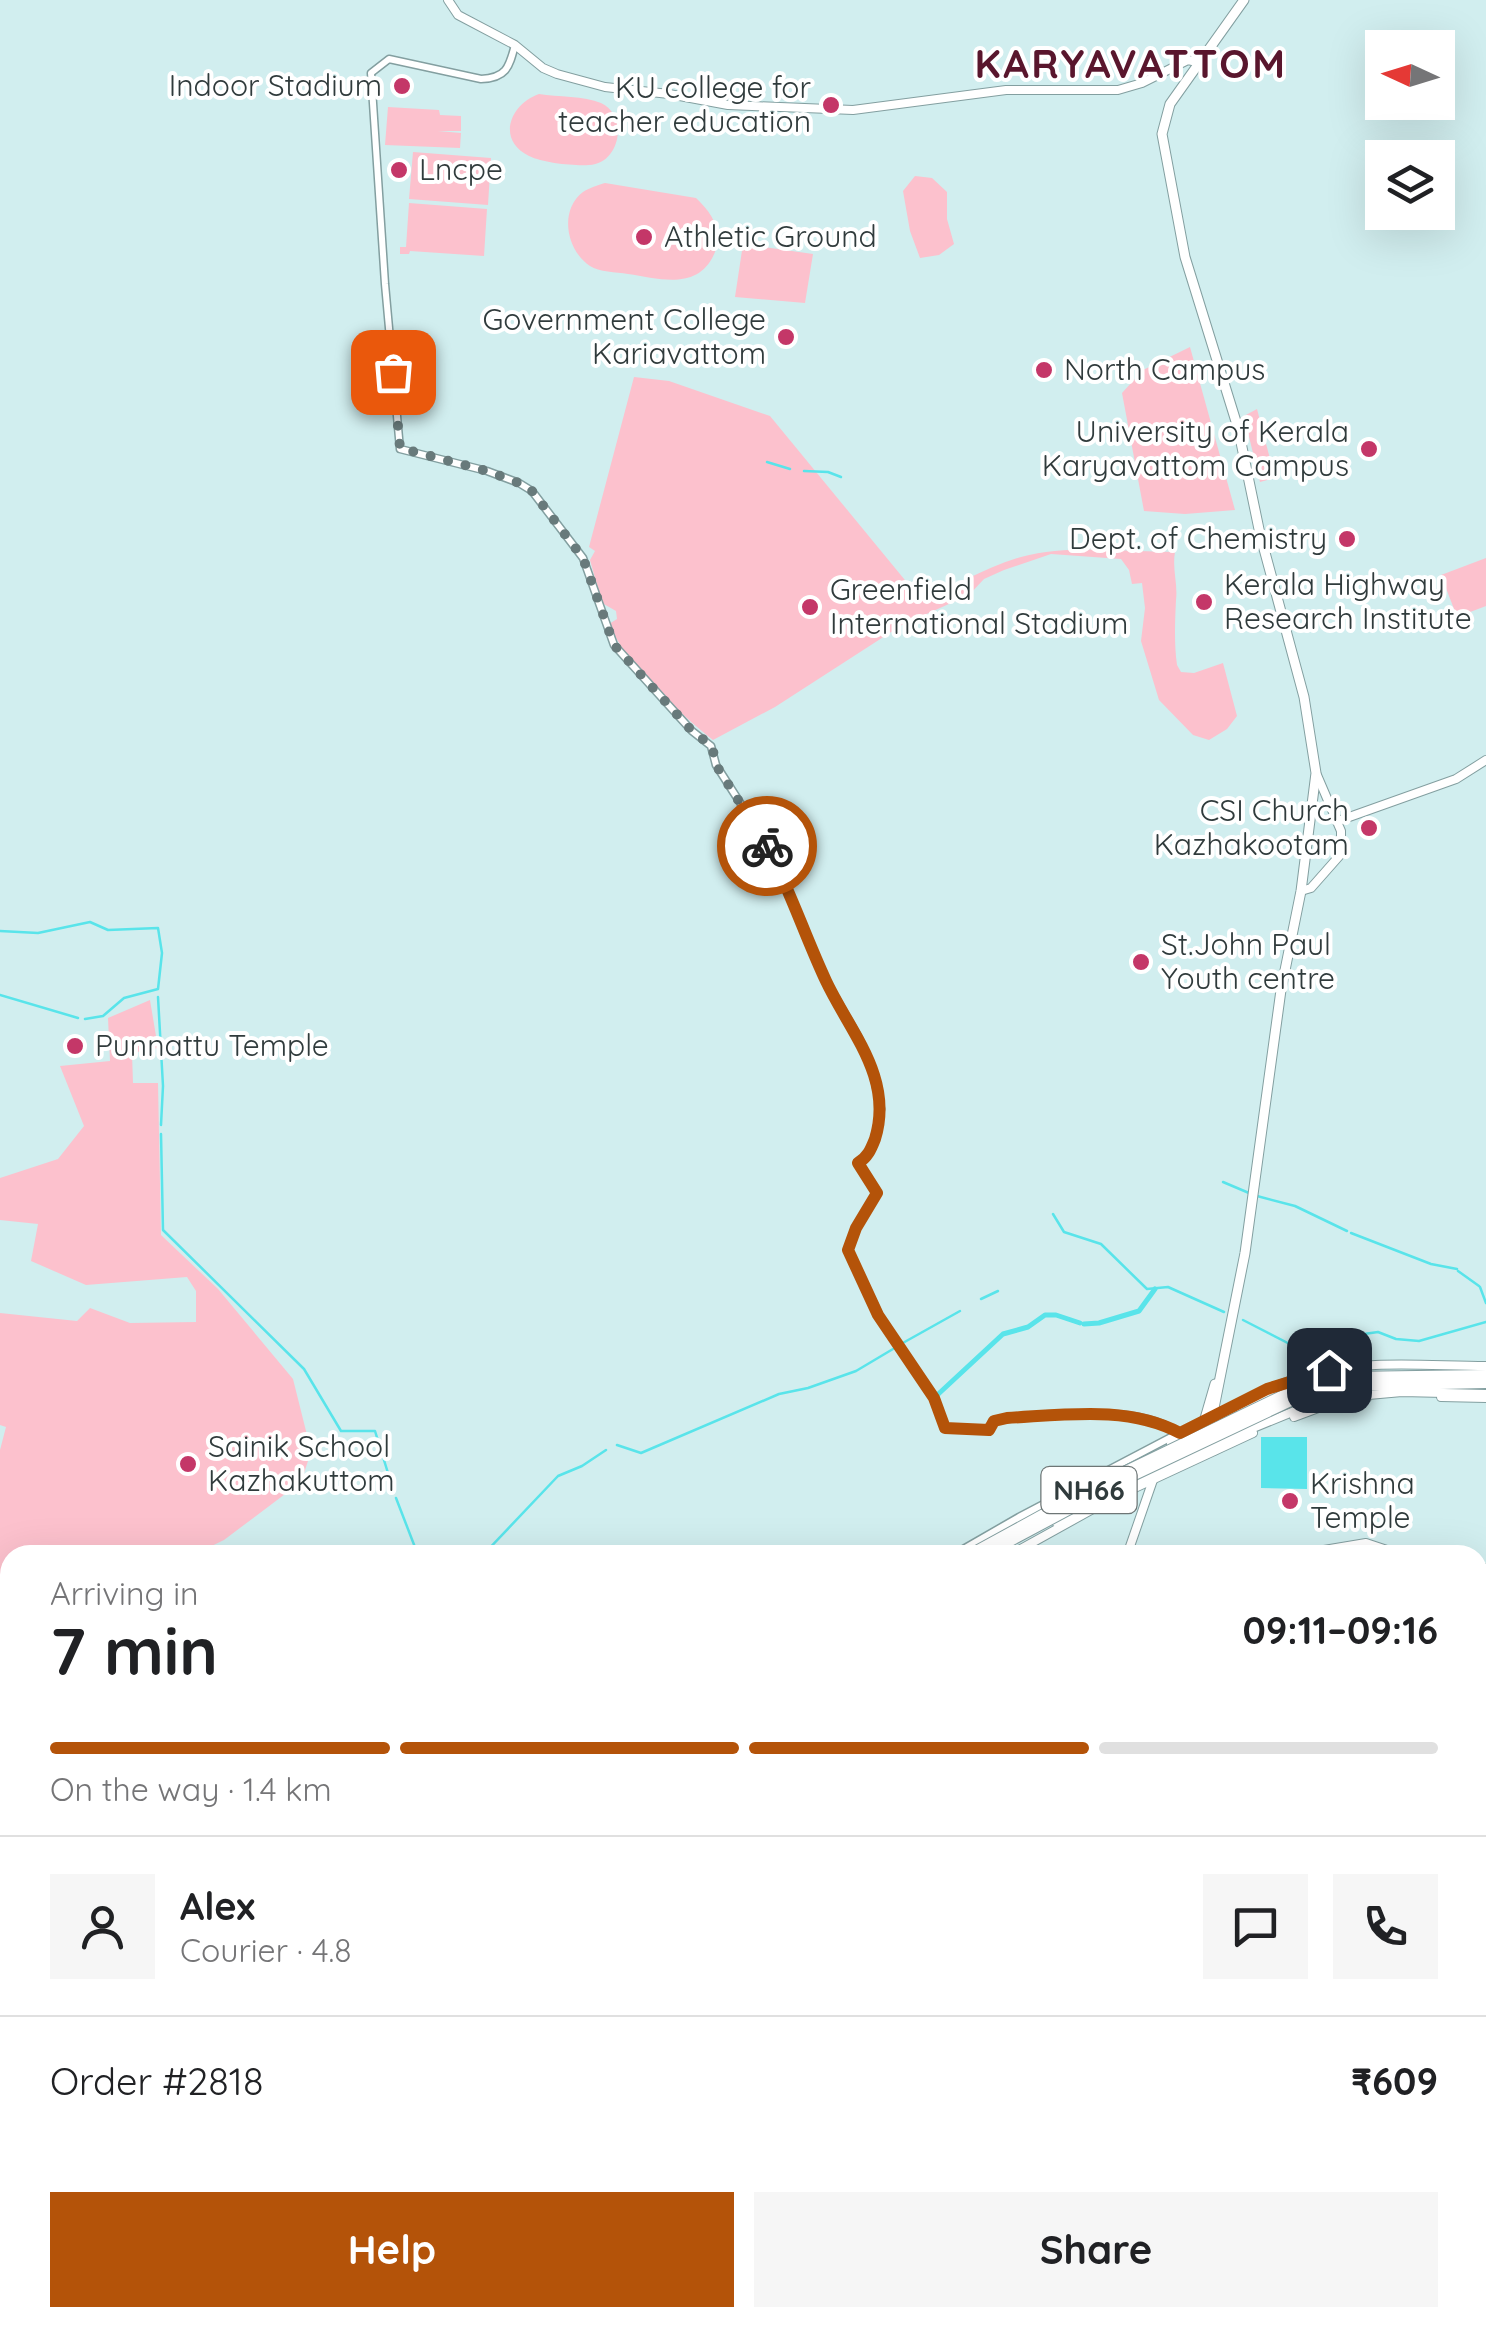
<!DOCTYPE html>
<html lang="en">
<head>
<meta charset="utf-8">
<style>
	body { margin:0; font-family:Quicksand,sans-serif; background:#f6f6f6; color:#202124; height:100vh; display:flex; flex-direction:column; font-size:38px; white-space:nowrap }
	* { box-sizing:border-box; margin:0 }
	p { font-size:32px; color:#757577 }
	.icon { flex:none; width:55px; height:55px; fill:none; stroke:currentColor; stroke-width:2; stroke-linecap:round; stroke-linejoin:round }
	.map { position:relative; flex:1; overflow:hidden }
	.panel { position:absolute; left:0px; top:1545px; width:1488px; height:782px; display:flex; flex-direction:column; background:#fff; border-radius:30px 30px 0 0; box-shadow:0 10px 40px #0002 }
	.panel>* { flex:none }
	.needle { width:65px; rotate:274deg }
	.controls { position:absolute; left:1365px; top:30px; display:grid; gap:20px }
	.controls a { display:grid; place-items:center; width:90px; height:90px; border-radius:0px; background:#fff; box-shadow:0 10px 40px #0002; font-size:50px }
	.pin { position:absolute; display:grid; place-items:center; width:85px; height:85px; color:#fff; margin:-42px; border-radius:20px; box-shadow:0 5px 15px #0006 }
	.courier { position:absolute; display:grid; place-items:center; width:100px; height:100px; margin:-50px; border:8px solid #b45309; border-radius:50%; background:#fff; color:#222; box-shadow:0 2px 12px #0007 }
	.overview em { font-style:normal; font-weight:700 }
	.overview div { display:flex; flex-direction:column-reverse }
	.overview { display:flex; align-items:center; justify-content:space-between; height:170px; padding:0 50px }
	h1 { font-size:65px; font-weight:700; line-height:75px }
	.bar { display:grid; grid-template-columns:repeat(4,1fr); gap:15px 10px; align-content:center; height:120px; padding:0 50px }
	.bar i { height:12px; border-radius:8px; background:#e0e0e0 }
	.bar .selected { background:#b45309 }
	.bar p { grid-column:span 4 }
	.line { display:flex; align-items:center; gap:25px; padding:0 50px; border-top:2px solid #e0e0e0 }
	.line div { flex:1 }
	.round { display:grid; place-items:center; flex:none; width:105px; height:105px; border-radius:0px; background:#f6f6f6 }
	.action { display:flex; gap:20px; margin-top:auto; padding:20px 50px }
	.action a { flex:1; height:115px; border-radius:0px; background:#b45309; color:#fff; font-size:40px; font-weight:700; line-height:115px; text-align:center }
	.action a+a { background:#f6f6f6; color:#202124 }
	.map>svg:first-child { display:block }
	.green { fill:#fcc1cd }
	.water { fill:#59e4ea }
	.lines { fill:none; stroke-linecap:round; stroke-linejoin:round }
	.stream { stroke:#59e4ea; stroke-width:2.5 }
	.canal { stroke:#59e4ea; stroke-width:5 }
	.tertiary-casing { stroke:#839fa0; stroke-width:9 }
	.secondary-casing { stroke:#839fa0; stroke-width:10 }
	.primary-casing { stroke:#839fa0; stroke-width:11 }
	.trunk-casing { stroke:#839fa0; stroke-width:12 }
	.tertiary { stroke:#fff; stroke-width:6 }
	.secondary { stroke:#fff; stroke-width:8 }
	.primary { stroke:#fff; stroke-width:9 }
	.trunk { stroke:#fff; stroke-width:10 }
	.rail-casing { stroke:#586768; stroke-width:6 }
	.rail { stroke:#fff; stroke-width:2.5; stroke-dasharray:8; stroke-linecap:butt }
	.trunk-bridge-casing { stroke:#839fa0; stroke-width:12; stroke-linecap:butt }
	.trunk-bridge { stroke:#fff; stroke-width:10 }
	.done { stroke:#687a7b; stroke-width:10; stroke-dasharray:0 18 }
	.route { stroke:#b45309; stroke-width:12 }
	.poi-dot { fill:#c43768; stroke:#fff; stroke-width:4 }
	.labels { text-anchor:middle; stroke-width:8; stroke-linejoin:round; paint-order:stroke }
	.shield { fill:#fff; stroke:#6e7676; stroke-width:2.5 }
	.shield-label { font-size:28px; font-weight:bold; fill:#303b3c }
	.poi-label { font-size:30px; fill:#303b3c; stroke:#fff; text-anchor:start }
	.district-label { font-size:40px; font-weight:bold; letter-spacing:2.5px; fill:#59162d; stroke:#fff }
</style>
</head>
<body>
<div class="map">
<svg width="1486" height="2326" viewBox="0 0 1486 2326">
	<rect width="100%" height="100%" fill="#d1eeef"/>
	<g class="green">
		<path d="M539,94c19,3 45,2 62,9 28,13 19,61 -12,62 -15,1 -46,-2 -60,-9 -33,-16 -19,-52 10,-62z"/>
		<polygon points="388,107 439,110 440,115 461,116 461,131 438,131 461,133 460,148 385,145"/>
		<polygon points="413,152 491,158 488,205 409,199"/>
		<polygon points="915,176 932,178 947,192 947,219 954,244 939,255 920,258 910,231 903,191"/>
		<path d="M605,183l91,15c15,14 28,33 19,54 -16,39 -54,27 -87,22 -12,-2 -29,-2 -38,-8 -24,-16 -31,-56 -7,-74 6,-4 15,-7 22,-9z"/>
		<polygon points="409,203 487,209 484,256 410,251 409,254 400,254 400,247 406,247"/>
		<polygon points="743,244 813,254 805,303 735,297"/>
		<polygon points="1190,347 1235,510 1185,514 1144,511 1122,393 1143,370"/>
		<path d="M634,377l35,4 101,35 139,169 5,17c37,-12 70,-35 107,-45 49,-13 104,-5 154,-5 -3,17 3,32 1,48 -1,21 -2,44 1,65l4,7 13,1 29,-10 14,53 -10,13 -18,11 -16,-5 -34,-35 -18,-59 4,-33 -3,-25 -10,1 -3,-14 -8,-11 -70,-5 -47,16 -20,9 -15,16 -67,30 -127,82 -62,33c-36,-29 -86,-74 -104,-116l8,-5 -1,-8 -14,-8 -12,-43 5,-9 -6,-4z"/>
		<polygon points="1257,409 1275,478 1260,482 1244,416"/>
		<polygon points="1486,558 1486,606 1457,617 1441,575"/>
		<polygon points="150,1000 158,1048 132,1053 133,1083 158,1083 161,1235 218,1289 293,1379 308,1439 308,1461 301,1482 224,1540 193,1555 10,1555 10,1636 0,1641 0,1450 6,1427 0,1425 0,1313 77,1321 90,1308 130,1323 196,1322 196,1291 187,1277 86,1285 31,1261 38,1224 0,1220 0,1178 58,1159 84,1126 60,1066 110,1061 108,1018"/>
	</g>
	<polygon class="water" points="1261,1437 1307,1437 1307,1489 1261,1488"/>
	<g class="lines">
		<g class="stream">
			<polyline points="767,462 790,469"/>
			<polyline points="804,471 828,472 841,477"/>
			<polyline points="0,931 38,933 90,922 108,930 158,928 162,953 158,989 124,998 103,1016 85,1019"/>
			<polyline points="0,995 78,1018"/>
			<polyline points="158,997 163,1086 161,1125"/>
			<polyline points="161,1134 163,1230 304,1369 341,1431 375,1431 392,1486"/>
			<polyline points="1223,1182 1249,1193"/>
			<polyline points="1257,1196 1295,1206 1347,1231"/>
			<polyline points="1053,1214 1064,1232 1101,1244 1147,1289 1168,1287 1224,1312"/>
			<polyline points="1351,1233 1431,1264 1457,1269"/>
			<polyline points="1458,1271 1479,1286"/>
			<polyline points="1480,1287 1486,1303"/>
			<polyline points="981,1299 998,1291"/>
			<polyline points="1243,1320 1311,1355 1350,1336 1378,1332 1396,1339 1419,1341 1486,1322"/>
			<polyline points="901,1344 960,1311"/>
			<polyline points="617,1445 641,1453 779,1394 808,1388 856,1371 893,1349"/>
			<polyline points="396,1498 418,1555"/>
			<polyline points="483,1555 558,1476 582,1466 606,1450"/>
			<polyline points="0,1917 4,1914 10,1876"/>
			<polyline points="0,2017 10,2012"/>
			<polyline points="1478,2249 1486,2260"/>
			<polyline points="666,2326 678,2318"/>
			<polyline points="1203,2326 1215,2318"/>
		</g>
		<g class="canal">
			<polyline points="1084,1324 1099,1323 1139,1311 1155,1289"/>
			<polyline points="934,1398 1003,1334 1028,1327 1045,1315 1056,1315 1080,1323"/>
		</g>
		<defs>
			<g id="tertiary">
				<path d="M515,45c-6,23 -9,33 -34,34l-92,-20 -18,14 14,211 15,165 87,22 32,12 13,8 51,67 31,87 78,86 19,15 5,19 46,72 23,45 41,99 33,57 12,27 10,44 -8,35 -7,14 -8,5 19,30 -21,35 -8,22 35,73 51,75 11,30 44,1 5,-8 13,-3c48,-2 135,-16 174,17"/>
				<polyline points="953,1555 1019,1517 1179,1433"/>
				<polyline points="1478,1941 1486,1937"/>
				<polyline points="0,2139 10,2133"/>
				<polyline points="917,2326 932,2318"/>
			</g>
			<g id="secondary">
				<polyline points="448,0 458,15 515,45 543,68 557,74 605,87 669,94 728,105 853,110 1006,90 1118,90 1142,83 1188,60 1197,62"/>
				<polyline points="1338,821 1456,779 1486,760"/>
				<polyline points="1301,891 1311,888 1341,854 1341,831 1317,775"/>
				<polyline points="1441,1397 1486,1398"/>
				<polyline points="1240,1409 1291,1386"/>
				<polyline points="1294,1417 1329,1404 1367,1398"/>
				<path d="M1180,1433c42,-19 83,-46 128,-58 57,-16 119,-9 178,-9"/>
				<polyline points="1171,1444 1208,1426"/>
				<polyline points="1056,1522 1214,1444 1324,1399 1402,1392 1486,1394"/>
				<polyline points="959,1555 1113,1472"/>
				<polyline points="1010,1555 1111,1499 1253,1433"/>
				<polyline points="1127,1555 1153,1480"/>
				<polyline points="1294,1555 1366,1543 1402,1555"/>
				<polyline points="1478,1569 1486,1568"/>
				<polyline points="995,2318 999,2326"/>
			</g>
			<g id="primary">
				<polyline points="1207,1437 1204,1422 1215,1384"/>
				<polyline points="1215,1450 1212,1418 1245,1253 1281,990 1301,891 1316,773 1304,697 1260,534 1238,428 1185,257 1162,134 1170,104 1244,0"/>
			</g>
			<g id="trunk">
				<polyline points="1292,1391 1347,1377 1486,1375"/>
				<polyline points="1295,1399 1348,1386 1486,1383"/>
				<polyline points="0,2165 10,2158"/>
			</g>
		</defs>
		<use href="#tertiary" class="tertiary-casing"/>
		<use href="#secondary" class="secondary-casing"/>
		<use href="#primary" class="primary-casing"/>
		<use href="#trunk" class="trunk-casing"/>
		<use href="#tertiary" class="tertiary"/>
		<use href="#secondary" class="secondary"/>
		<use href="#primary" class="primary"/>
		<use href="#trunk" class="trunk"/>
		<defs>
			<g id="rail">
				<polyline points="1478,1724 1486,1724"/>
				<polyline points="329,2326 342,2318"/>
			</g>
		</defs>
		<use href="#rail" class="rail-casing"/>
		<use href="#rail" class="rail"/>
		<defs>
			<g id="trunk-bridge">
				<polyline points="969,1555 1095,1486 1292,1391"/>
				<polyline points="984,1555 1128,1478 1295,1399"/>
			</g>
		</defs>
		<use href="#trunk-bridge" class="trunk-bridge-casing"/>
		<use href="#trunk-bridge" class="trunk-bridge"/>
	</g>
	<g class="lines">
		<polyline class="done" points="393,372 400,448 487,471 519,483 532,491 583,558 614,645 692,731 712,746 716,765 767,846"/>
		<path class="route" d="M767,846c23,44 38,90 59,135 24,51 68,97 49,158 -4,10 -7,18 -17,24l19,30 -21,35 -8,22 30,65 56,83 11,30 44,2 5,-9 13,-3c57,-3 121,-13 173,15l87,-44 62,-19"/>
	</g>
	<g class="poi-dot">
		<circle cx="402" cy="86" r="10"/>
		<circle cx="831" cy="105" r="10"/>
		<circle cx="399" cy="170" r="10"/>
		<circle cx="644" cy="237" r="10"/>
		<circle cx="786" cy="337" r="10"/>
		<circle cx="1044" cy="370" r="10"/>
		<circle cx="1369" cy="449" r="10"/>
		<circle cx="1347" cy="539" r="10"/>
		<circle cx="1204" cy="602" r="10"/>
		<circle cx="810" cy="607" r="10"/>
		<circle cx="1369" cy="828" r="10"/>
		<circle cx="1141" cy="962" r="10"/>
		<circle cx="75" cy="1046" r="10"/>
		<circle cx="188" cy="1464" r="10"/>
		<circle cx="1290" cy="1501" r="10"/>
	</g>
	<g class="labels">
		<rect class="shield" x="1041.5" y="1467" width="95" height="46" rx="8"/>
		<g class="shield-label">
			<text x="1089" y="1500">NH66</text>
		</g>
		<g class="poi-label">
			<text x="382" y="96" text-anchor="end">Indoor Stadium</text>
			<text x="811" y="98" text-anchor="end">KU college for<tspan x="811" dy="34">teacher education</tspan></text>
			<text x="419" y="180">Lncpe</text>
			<text x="664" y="247">Athletic Ground</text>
			<text x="766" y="330" text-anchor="end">Government College<tspan x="766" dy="34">Kariavattom</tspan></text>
			<text x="1064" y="380">North Campus</text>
			<text x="1349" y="442" text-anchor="end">University of Kerala<tspan x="1349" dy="34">Karyavattom Campus</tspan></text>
			<text x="1327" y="549" text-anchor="end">Dept. of Chemistry</text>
			<text x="1224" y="595">Kerala Highway<tspan x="1224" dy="34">Research Institute</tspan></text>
			<text x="830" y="600">Greenfield<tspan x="830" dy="34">International Stadium</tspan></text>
			<text x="1349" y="821" text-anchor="end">CSI Church<tspan x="1349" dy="34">Kazhakootam</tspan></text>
			<text x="1161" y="955">St.John Paul<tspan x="1161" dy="34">Youth centre</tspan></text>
			<text x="95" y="1056">Punnattu Temple</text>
			<text x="208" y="1457">Sainik School<tspan x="208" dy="34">Kazhakuttom</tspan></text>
			<text x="1310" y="1494">Krishna<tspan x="1310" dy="34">Temple</tspan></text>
		</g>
		<g class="district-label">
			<text x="1131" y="78">KARYAVATTOM</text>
		</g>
	</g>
</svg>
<div class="controls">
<a><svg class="needle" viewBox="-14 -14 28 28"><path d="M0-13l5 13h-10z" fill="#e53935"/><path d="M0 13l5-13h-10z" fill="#757577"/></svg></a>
<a><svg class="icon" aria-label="layers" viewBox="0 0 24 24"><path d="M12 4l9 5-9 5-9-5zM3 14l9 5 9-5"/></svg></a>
</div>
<div class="pin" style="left:393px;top:372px;background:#ea580c"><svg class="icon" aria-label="bag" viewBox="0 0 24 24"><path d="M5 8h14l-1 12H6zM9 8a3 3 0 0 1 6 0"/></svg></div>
<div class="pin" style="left:1329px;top:1370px;background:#1f2937"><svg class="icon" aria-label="home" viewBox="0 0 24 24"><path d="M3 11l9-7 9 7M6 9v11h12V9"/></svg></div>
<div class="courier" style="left:767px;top:846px"><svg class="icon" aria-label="bike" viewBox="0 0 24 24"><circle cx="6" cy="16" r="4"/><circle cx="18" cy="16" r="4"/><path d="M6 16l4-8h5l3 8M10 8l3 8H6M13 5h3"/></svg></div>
<section class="panel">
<div class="overview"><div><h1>7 min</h1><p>Arriving in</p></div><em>09:11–09:16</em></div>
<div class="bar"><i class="selected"></i><i class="selected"></i><i class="selected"></i><i></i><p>On the way · 1.4 km</p></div>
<div class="line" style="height:180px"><a class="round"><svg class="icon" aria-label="person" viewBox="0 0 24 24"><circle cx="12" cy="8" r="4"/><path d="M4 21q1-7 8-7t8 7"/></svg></a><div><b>Alex</b><p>Courier · 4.8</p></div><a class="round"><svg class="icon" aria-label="chat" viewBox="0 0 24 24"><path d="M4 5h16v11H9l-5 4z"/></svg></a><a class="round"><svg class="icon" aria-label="phone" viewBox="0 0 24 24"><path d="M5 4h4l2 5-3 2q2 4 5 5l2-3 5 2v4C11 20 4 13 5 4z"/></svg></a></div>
<div class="line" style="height:130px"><div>Order #2818</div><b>₹609</b></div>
<div class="action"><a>Help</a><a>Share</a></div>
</section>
</div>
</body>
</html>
